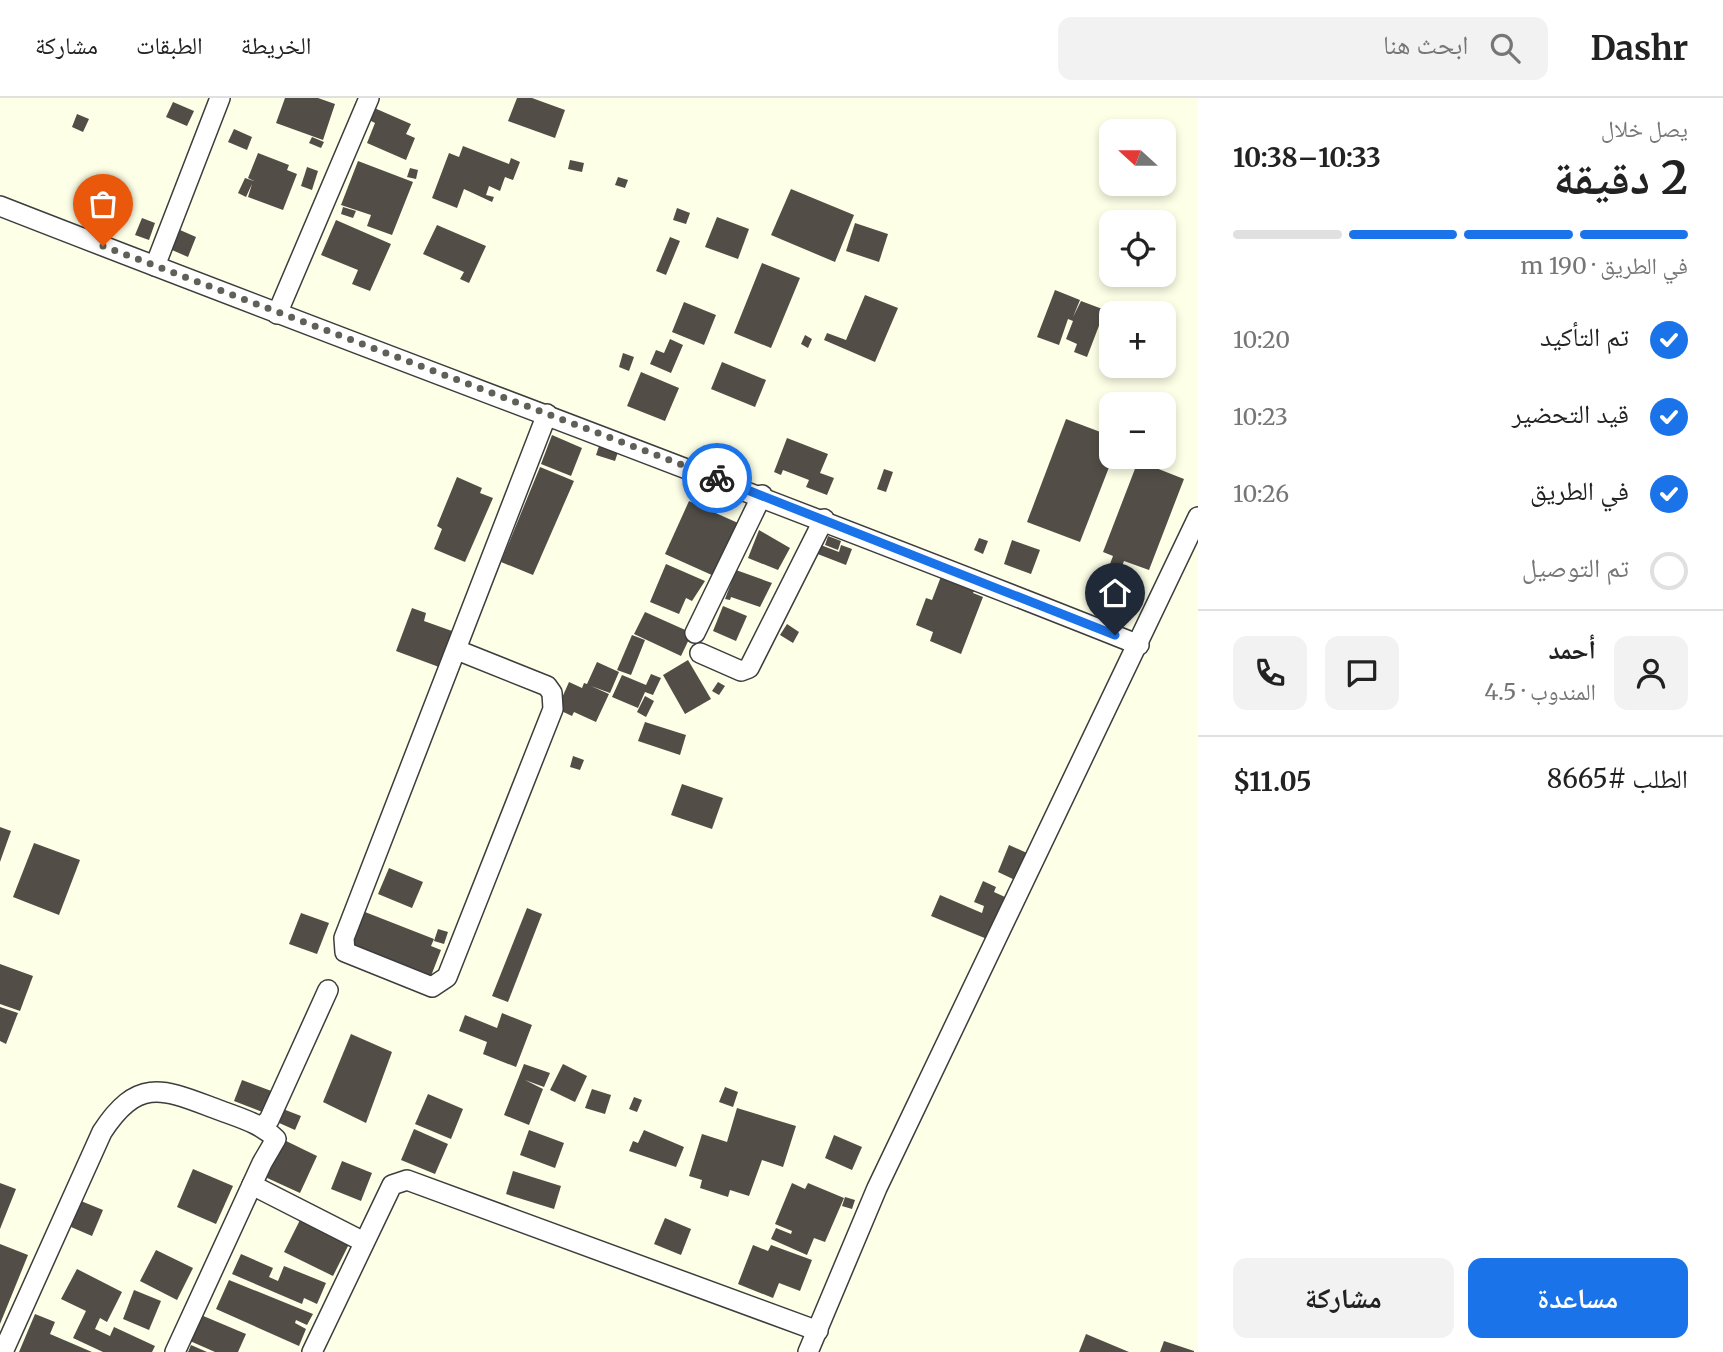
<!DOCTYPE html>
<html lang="ar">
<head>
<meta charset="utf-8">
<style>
	body { margin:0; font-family:Merriweather,"Noto Naskh Arabic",serif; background:#f2f2f2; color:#222; direction:rtl; height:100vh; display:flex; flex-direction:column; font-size:26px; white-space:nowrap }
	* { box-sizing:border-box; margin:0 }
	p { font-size:23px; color:#767676 }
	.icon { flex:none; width:38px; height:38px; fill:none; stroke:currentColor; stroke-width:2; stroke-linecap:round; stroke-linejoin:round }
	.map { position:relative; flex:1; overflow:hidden; direction:ltr }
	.drawer { display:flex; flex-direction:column; background:#fff; width:525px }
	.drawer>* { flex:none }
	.needle { width:46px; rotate:291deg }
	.controls { position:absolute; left:1099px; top:21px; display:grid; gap:14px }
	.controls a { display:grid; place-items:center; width:77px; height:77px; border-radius:14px; background:#fff; box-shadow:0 4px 10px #0003; font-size:35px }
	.pin { position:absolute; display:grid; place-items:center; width:60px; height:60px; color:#fff; margin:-72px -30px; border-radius:50% 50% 50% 0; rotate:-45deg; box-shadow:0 0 7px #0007 }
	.pin .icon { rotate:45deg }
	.courier { position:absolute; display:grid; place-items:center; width:70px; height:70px; margin:-35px; border:5px solid #1a73e8; border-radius:50%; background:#fff; color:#222; box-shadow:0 2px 9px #0007 }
	.head em { font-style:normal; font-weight:700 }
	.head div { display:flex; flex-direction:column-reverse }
	.head { display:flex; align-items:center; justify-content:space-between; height:119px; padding:0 35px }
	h1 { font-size:46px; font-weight:700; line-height:52px }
	.bar { display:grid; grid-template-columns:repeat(4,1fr); gap:10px 7px; align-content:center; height:84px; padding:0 35px }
	.bar i { height:9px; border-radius:5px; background:#e0e0e0 }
	.bar .current { background:#1a73e8 }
	.bar p { grid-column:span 4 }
	.line { display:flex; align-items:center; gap:18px; padding:0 35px; border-top:2px solid #e0e0e0 }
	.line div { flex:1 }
	.round { display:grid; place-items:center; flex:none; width:74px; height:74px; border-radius:14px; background:#f2f2f2 }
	ol { padding:0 35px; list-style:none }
	li { display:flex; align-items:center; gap:21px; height:77px }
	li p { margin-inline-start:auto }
	li .icon { padding:7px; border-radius:50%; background:#1a73e8; color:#fff; stroke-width:4 }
	li:last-child { color:#767676 }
	li i { width:38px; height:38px; border:4px solid #e0e0e0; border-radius:50% }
	.button { display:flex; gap:14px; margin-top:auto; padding:14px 35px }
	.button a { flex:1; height:80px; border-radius:14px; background:#1a73e8; color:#fff; font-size:28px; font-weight:700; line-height:80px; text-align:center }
	.button a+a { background:#f2f2f2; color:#222 }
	header { display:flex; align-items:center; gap:42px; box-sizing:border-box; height:98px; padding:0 35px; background:#fff; border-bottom:2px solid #e0e0e0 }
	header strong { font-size:33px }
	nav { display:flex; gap:38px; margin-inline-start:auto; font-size:24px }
	.search { width:490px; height:63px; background:#f2f2f2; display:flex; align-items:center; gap:18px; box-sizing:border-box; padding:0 24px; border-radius:14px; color:#767676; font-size:26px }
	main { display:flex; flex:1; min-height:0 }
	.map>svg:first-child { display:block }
	.building { fill:#524e47 }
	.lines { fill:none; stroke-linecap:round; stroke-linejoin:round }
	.minor-casing { stroke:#3d3d3d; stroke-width:22 }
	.minor { stroke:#fff; stroke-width:19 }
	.done { stroke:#5f6057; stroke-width:7; stroke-dasharray:0 12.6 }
	.route { stroke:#1a73e8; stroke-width:9 }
</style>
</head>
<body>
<header>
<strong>Dashr</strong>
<div class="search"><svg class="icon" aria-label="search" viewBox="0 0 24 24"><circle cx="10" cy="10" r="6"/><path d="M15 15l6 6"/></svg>ابحث هنا</div>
<nav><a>الخريطة</a><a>الطبقات</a><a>مشاركة</a></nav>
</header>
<main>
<section class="drawer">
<div class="head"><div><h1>2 دقيقة</h1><p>يصل خلال</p></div><em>10:33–10:38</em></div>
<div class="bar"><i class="current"></i><i class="current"></i><i class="current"></i><i></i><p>في الطريق · 190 m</p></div>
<ol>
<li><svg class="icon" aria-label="check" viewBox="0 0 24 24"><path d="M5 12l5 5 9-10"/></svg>تم التأكيد<p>10:20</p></li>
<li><svg class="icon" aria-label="check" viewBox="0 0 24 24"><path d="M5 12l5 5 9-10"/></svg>قيد التحضير<p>10:23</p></li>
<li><svg class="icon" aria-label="check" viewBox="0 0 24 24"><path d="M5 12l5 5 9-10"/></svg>في الطريق<p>10:26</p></li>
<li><i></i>تم التوصيل</li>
</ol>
<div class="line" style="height:126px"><a class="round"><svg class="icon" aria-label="person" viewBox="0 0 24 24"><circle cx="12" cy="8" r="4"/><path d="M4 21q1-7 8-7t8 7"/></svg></a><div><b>أحمد</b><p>المندوب · 4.5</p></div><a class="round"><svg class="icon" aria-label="chat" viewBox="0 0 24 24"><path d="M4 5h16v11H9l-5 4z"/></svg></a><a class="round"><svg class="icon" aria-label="phone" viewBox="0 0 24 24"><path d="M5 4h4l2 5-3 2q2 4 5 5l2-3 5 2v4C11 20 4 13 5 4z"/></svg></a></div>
<div class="line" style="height:91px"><div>الطلب #8665</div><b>$11.05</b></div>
<div class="button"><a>مساعدة</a><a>مشاركة</a></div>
</section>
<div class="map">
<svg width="1198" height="1254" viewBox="0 0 1198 1254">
	<rect width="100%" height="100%" fill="#feffe7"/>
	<g class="building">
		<polygon points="285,0 318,0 335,6 323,42 276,25"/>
		<polygon points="517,0 532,0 565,12 555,40 508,23"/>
		<polygon points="173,4 194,13 187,28 166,19"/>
		<polygon points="372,9 411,26 406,36 415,40 406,62 367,45 375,25 367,21"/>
		<polygon points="77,16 89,21 83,34 72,29"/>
		<polygon points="234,31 252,39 247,52 228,44"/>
		<polygon points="312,39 324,44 321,50 309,45"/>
		<polygon points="463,48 509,66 511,60 520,64 513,82 505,79 500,93 489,88 486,97 494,99 492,104 464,91 457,110 432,100 449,55 459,59"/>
		<polygon points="258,55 289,67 287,72 297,76 283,112 248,99 252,86 246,99 238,95 245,80 254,83 248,80"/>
		<polygon points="570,62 584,65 582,74 568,71"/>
		<polygon points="358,63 413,84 392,137 367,128 371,117 341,107"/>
		<polygon points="307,69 318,73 312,92 301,88"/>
		<polygon points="410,70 418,72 416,81 407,79"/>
		<polygon points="618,79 628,82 625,90 615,87"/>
		<polygon points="791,91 854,117 835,164 771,137"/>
		<polygon points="343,109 356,113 353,120 341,116"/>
		<polygon points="677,110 690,115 686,126 673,122"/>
		<polygon points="717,119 749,131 738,161 705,149"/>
		<polygon points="142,120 155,125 149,142 135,137"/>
		<polygon points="336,122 391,146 370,193 352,186 358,172 321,157"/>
		<polygon points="855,125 888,136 879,164 846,153"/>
		<polygon points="437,127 486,148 469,185 460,181 464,174 423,156"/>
		<polygon points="180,132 196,139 188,159 172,152"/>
		<polygon points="670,139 680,143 666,177 656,173"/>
		<polygon points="762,165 800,180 771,250 734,235"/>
		<polygon points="1055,192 1080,202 1073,219 1081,203 1105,212 1087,259 1074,254 1077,246 1066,241 1073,223 1068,221 1059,247 1037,239"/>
		<polygon points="865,197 898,210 875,264 824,242 827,235 846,242"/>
		<polygon points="684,204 716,217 704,247 672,234"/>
		<polygon points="805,237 812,241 808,250 801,246"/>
		<polygon points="670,241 683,247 671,275 650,266 656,252 664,255"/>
		<polygon points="623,255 634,259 629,273 619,269"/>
		<polygon points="722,264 766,282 755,309 711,291"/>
		<polygon points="641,274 679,290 665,323 627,308"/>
		<polygon points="1066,321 1111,338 1113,359 1080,444 1027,424"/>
		<polygon points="552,337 582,350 571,378 541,366"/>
		<polygon points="787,340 828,356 820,375 834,380 827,397 806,389 809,382 783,372 781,377 774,374"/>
		<polygon points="599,348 618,354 615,363 596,357"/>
		<polygon points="1138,363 1184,381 1149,472 1124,463 1121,471 1110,466 1113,458 1103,454"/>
		<polygon points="540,369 574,383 533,477 501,464"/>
		<polygon points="884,371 893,374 886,394 877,391"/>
		<polygon points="457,379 482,390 480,395 493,400 465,464 434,451 442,431 437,428"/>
		<polygon points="689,403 738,425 714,478 665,456"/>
		<polygon points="759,432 790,450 778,472 748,460"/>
		<polygon points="828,438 841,443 838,452 825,447"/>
		<polygon points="979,440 988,443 983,456 974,452"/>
		<polygon points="1012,442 1040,452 1031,476 1004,466"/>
		<polygon points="818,446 839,454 841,447 852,451 846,467 815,455"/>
		<polygon points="666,466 705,483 692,503 686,500 679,516 650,504"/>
		<polygon points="736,472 772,485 760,509 731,499 730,502 725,501"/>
		<polygon points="942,476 976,489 973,495 983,499 961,556 930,543 933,534 916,527 926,500 932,502"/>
		<polygon points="723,508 747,518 736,543 713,533"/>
		<polygon points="412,510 426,515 424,523 452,533 439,569 396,553"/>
		<polygon points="645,514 692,535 681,558 634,536"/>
		<polygon points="787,526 799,534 793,545 780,537"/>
		<polygon points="632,537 645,542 631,577 617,572"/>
		<polygon points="688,562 711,601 685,616 663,577"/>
		<polygon points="597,564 619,574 610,595 591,588 609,596 596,624 574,614 572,618 557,611 569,584 582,590 584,585 587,586"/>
		<polygon points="651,576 661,580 653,597 645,594 638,610 612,599 622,577 646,587"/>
		<polygon points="718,584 725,588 719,597 712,593"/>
		<polygon points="645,598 654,603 646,619 637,614"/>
		<polygon points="645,624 686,637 680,657 638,643"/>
		<polygon points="573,658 584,662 580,672 570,669"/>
		<polygon points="682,686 723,700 712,731 671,717"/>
		<polygon points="0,729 11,733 0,764"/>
		<polygon points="34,745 80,762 59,817 13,799"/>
		<polygon points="1009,747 1027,755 1015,782 998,774"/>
		<polygon points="389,770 423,784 412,810 378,796"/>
		<polygon points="983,783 996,789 994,794 1005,799 987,841 931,818 940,797 982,815 984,808 974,804"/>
		<polygon points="527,810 542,816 508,904 492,898"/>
		<polygon points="365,814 434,841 431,848 441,852 431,878 352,848"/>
		<polygon points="301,815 329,825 317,856 289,846"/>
		<polygon points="438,831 448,834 444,846 434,843"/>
		<polygon points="0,866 33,878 20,913 0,906"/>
		<polygon points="0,909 18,915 6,946 0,943"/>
		<polygon points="502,915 532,927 516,969 483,956 487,944 459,933 465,917 497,930"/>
		<polygon points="351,936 392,954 366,1025 323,1004"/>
		<polygon points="524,966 550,975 544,989 525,982 543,991 529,1027 504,1017"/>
		<polygon points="563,966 587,978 575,1004 550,992"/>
		<polygon points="242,982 274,994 265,1015 234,1003"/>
		<polygon points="725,989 738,994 733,1009 719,1004"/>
		<polygon points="592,991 611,997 605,1016 585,1010"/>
		<polygon points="428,996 463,1011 451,1041 415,1026"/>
		<polygon points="634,999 642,1002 637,1014 629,1011"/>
		<polygon points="737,1010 796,1028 783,1069 762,1062 749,1098 730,1092 728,1099 700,1090 702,1082 689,1078 702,1036 727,1044"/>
		<polygon points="283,1011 301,1018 295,1032 277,1024"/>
		<polygon points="414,1031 448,1046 435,1076 401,1062"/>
		<polygon points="529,1032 564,1045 555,1070 520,1057"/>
		<polygon points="644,1032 684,1049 676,1069 629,1053 633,1043 638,1045"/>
		<polygon points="834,1037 862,1049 852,1072 825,1060"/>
		<polygon points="282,1041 317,1058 300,1095 265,1079"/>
		<polygon points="342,1063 372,1075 361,1103 331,1091"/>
		<polygon points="193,1071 233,1088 216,1126 177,1109"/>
		<polygon points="513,1073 561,1088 554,1111 506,1096"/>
		<polygon points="0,1085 16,1091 0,1131"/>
		<polygon points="792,1085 805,1091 808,1085 844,1100 825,1144 814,1140 807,1157 771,1141 776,1130 791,1136 792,1133 775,1126"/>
		<polygon points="845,1099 855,1102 852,1111 842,1108"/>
		<polygon points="81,1103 103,1112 92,1138 71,1129"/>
		<polygon points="665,1120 691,1131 681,1157 654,1146"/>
		<polygon points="300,1122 349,1146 333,1178 284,1154"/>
		<polygon points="0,1146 28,1157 0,1226"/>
		<polygon points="753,1147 768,1153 771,1147 812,1162 800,1193 779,1185 773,1200 738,1186"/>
		<polygon points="156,1152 193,1170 177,1202 140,1183"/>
		<polygon points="241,1156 273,1170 269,1179 278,1183 284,1168 326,1185 317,1206 304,1200 302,1206 232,1176"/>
		<polygon points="77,1171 122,1194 107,1224 100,1220 95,1231 110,1238 114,1229 155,1248 152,1254 103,1254 73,1240 86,1213 61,1201"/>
		<polygon points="229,1182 313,1216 307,1227 296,1222 295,1225 306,1231 299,1248 216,1211"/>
		<polygon points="134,1192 161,1203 149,1232 123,1221"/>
		<polygon points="35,1216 55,1224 50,1236 92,1254 19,1254"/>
		<polygon points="201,1217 246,1236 238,1254 215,1254 190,1243"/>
		<polygon points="1086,1236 1129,1254 1079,1254"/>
		<polygon points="1164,1243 1194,1253 1194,1254 1160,1254"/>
		<polygon points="191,1247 207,1254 188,1254"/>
	</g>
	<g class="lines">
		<defs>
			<g id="minor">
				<path d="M0,108c379,148 761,288 1139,439"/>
				<polyline points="155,168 220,0"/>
				<polyline points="277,216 369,0"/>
				<polyline points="695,535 762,397"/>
				<polyline points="457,552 547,588 552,595 553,611 447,879 432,889 345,854 344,840 547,316"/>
				<polyline points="700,555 741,573 749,570 824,421"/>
				<polyline points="263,1027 269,1022 328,892"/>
				<polyline points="252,1087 364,1144"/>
				<path d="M3,1254l99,-220c37,-57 63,-42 117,-22 21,8 41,13 57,29l-14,24 -87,189"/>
				<polyline points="312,1254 392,1087 407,1082 818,1233"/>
				<polyline points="808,1254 877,1090 1198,419"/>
			</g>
		</defs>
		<use href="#minor" class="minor-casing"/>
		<use href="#minor" class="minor"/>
	</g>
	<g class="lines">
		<polyline class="done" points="103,148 717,380"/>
		<polyline class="route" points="717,380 1115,537"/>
	</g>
</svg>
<div class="controls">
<a><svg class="needle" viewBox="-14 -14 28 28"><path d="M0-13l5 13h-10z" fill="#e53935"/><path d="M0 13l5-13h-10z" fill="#767676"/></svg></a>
<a><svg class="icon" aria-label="locate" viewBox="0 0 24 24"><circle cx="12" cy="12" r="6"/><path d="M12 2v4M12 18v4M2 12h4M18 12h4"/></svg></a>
<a>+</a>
<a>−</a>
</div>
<div class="pin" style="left:103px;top:148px;background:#ea580c"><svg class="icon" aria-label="bag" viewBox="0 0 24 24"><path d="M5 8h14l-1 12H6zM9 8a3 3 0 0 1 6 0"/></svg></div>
<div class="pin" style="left:1115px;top:537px;background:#1f2937"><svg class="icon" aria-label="home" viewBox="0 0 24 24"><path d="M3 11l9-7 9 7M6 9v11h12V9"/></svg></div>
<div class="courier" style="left:717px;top:380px"><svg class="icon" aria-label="bike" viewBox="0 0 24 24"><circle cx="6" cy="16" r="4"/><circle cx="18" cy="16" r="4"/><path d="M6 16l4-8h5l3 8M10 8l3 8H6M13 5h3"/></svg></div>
</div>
</main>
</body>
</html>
